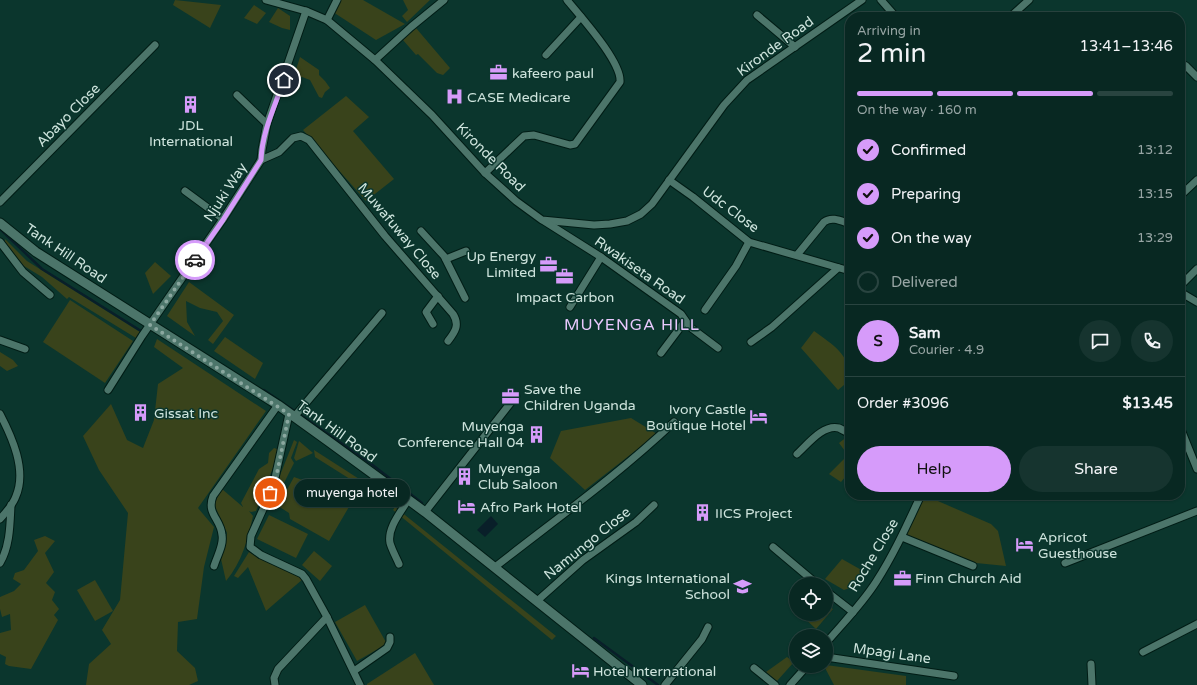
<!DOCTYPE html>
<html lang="en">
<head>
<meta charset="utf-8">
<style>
	body { margin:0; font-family:"Varela Round",sans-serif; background:#16342f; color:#f1f3f6; height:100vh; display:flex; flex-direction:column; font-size:15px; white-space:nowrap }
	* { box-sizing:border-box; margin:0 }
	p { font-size:13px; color:#98a6a5 }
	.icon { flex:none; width:22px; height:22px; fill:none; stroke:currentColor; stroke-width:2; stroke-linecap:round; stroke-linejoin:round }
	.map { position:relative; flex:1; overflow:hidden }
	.sheet { position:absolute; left:845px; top:12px; width:340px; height:488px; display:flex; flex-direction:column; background:#082822; border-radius:16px; box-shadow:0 1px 3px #0004,0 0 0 1px #294440 }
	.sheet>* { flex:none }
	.fabs { position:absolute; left:789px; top:577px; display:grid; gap:8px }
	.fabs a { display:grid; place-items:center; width:44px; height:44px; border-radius:50%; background:#082822; box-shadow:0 1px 3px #0004,0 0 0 1px #294440; font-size:20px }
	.pin { position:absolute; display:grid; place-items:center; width:34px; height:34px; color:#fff; margin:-17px; border:2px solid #fff; border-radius:50%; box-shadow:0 1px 4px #0007 }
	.courier { position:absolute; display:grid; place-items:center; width:40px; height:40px; margin:-20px; border:3px solid #d69bfa; border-radius:50%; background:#fff; color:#222; box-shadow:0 1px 5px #0007 }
	.bubble { position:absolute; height:28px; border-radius:14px; background:#082822; box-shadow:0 1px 3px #0004,0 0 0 1px #294440; font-size:13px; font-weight:600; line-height:28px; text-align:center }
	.summary em { font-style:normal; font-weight:600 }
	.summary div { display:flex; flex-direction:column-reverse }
	.summary { display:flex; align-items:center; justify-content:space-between; height:68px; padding:0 12px }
	h1 { font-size:26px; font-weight:600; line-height:30px }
	.bar { display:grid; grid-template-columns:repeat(4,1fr); gap:6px 4px; align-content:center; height:48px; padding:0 12px }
	.bar i { height:5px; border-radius:3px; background:#294440 }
	.bar .selected { background:#d69bfa }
	.bar p { grid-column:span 4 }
	.line { display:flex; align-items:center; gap:10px; padding:0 12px; border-top:1px solid #294440 }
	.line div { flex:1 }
	.round { display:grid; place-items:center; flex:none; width:42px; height:42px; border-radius:21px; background:#16342f }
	ol { padding:0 12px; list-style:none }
	li { display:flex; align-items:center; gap:12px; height:44px }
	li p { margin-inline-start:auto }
	li .icon { padding:4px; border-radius:50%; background:#d69bfa; color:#111; stroke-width:4 }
	li:last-child { color:#98a6a5 }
	li i { width:22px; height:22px; border:2px solid #294440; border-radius:50% }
	.button { display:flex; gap:8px; margin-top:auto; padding:8px 12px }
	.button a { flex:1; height:46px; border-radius:24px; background:#d69bfa; color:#111; font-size:16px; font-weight:600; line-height:46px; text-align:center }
	.button a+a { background:#16342f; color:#f1f3f6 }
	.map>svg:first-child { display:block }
	.green { fill:#39431b }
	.water { fill:#091f29 }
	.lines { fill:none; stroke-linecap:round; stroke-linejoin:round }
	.stream { stroke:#091f29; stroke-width:2.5 }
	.minor-casing { stroke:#001c15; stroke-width:9 }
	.tertiary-casing { stroke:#001c15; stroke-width:11 }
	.minor { stroke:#4c756a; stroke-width:7 }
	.tertiary { stroke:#4c756a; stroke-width:9 }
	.done { stroke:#8aa79f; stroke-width:4; stroke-dasharray:0 7.2 }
	.route { stroke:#d69bfa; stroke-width:5 }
	.labels { text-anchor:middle; stroke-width:3; stroke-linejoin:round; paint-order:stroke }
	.street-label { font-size:14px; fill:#cee4dd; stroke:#0b362d }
	.poi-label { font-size:14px; fill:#cee4dd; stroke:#0b362d; text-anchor:start }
	.quarter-label { font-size:16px; letter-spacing:1px; fill:#e9c9fe; stroke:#0b362d }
</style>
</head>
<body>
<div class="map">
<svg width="1197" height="685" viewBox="0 0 1197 685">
	<rect width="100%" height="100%" fill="#0b362d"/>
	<g class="green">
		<polygon points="175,0 221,5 210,28 173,5"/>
		<polygon points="340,0 363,0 405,24 376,40 333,12"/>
		<polygon points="403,0 430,0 407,22 402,16 408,10"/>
		<polygon points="254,5 266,13 257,24 244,18"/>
		<polygon points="278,8 290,16 290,30 282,28 269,22"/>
		<polygon points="416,28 450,68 443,75 437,73 418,54 416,55 403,40"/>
		<polygon points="300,57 319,70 319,75 325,81 330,88 325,92 322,98 319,97 310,80 302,77 293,79"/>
		<polygon points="346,96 369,117 353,131 394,179 366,201 303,130"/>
		<polygon points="5,239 27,261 140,332 136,338 69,297 67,299 42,277 24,266 5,243"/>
		<polygon points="155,262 171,276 153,294 145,273"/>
		<polygon points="189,282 234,315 213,344 208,340 223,321 217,312 200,308 186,301 187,322 195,336 167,316"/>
		<polygon points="70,300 133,341 105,383 43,342"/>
		<path d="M814,331c19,14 36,23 36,49l-12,10 -37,-42z"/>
		<polygon points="225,337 263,363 255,379 214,351"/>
		<polygon points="157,339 266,411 198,508 214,527 204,567 197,619 178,622 177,651 195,668 198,681 189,685 86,685 89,664 111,644 102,630 120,600 128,513 99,470 83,436 111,404 127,440 143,448 154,420 158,384 183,368 154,347"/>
		<polygon points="0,352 13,360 18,366 7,371 0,366"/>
		<polygon points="631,418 657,434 585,490 550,458 561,431"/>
		<polygon points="848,436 850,438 850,471 841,482 829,474 848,455 839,443"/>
		<polygon points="294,440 297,442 291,458 294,463 273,505 269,503"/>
		<polygon points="299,441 313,453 296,461 294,458"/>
		<path d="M274,448l6,2 -24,61 -5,1 -2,-1 4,5c-5,23 -11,46 -27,65l-5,-22 6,-26 -13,-29 8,-15 21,18 -2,-4 18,-34 9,-6 1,-10z"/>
		<polygon points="314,450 381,493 377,496 315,457"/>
		<polygon points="294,477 311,483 309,493 353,500 329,541 290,519 289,513 278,506"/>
		<polygon points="924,495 991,524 998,531 1006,566 976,563 906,536"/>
		<polygon points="395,507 556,636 552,640 393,510"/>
		<polygon points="269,515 308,534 296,558 257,539"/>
		<polygon points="45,536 55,541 45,553 54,572 46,583 55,592 52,600 59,609 54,615 58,620 31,669 9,666 5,664 6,657 0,654 0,633 11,630 10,614 2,617 0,609 0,597 14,591 21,584 13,579 15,573 24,570 38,551 34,540"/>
		<polygon points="314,551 332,566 320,581 302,565"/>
		<polygon points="249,552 303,579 266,611 248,567 238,578 234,576"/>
		<polygon points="842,559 865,572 853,587 844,590 825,579"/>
		<polygon points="95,580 113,611 95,621 77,590"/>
		<polygon points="826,604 833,609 816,629 801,615 826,614"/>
		<polygon points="365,605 387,644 357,661 335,622"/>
		<polygon points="415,653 434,685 367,685 367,684"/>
		<polygon points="787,657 794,662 777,681 766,672"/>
		<polygon points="826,665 906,676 906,685 834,685 824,666"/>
	</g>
	<polygon class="water" points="491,516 498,524 485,537 477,530"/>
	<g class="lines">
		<g class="stream">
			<polyline points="0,229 42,269 141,331"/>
			<polyline points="264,390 370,463 401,487 406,486 404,489 422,503"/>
			<polyline points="594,638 658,685"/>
		</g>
		<defs>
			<g id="minor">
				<polyline points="266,0 306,11 327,20 375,60 432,115 485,173 516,201 542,220 594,225 610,224 627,221 641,214 652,204 724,105 747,80 862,0"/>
				<polyline points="881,0 896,17"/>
				<polyline points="757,15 795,47"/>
				<polyline points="1010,17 1029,0"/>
				<polyline points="327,20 337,0"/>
				<polyline points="546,55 581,17"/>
				<polyline points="375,60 411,27 444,0"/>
				<polyline points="1180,63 1186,66 1197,77"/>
				<polyline points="237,95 267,124"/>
				<polyline points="261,160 262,150 267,124 306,11"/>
				<path d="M485,173l39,-37 10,-1 36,10 5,-1 45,-62c2,-20 -40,-66 -53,-82"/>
				<polyline points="669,180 693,197 749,242 850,271"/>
				<polyline points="185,191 223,219"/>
				<polyline points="1180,196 1197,180"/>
				<polyline points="0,202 155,45"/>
				<polyline points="544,221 601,257 681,314 690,327 718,348"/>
				<polyline points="421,231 444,256 465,298"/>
				<polyline points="0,242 23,272 50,295"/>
				<path d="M797,255l27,-33c8,-6 17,-1 26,2"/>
				<polyline points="446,259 466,251"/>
				<polyline points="1180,286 1197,269"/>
				<polyline points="1180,292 1197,302"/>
				<polyline points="570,307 601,257"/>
				<polyline points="705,310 736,266 749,242"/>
				<polyline points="433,324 426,312 438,296"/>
				<polyline points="0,340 25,349"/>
				<polyline points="751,342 772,327 838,268"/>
				<polyline points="661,353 685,321"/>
				<path d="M108,390l34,-54 81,-117 38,-59 18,-8 14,-14 8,-2 8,4 76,96 68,78c7,11 2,18 -5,27"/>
				<path d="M0,414c12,23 27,56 16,82 -3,9 -10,16 -16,23"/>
				<polyline points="289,414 275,478 264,507 251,536 250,547 261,555 302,574 306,579 327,617 360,685"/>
				<polyline points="294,417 382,313"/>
				<polyline points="1180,427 1197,469"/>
				<path d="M797,454c11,-10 26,-30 42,-26 4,2 7,4 11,6"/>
				<polyline points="425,512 516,396"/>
				<polyline points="902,537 973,566"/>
				<polyline points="773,547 817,584"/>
				<path d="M0,563c10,-17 10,-38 11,-58"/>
				<polyline points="1065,563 1197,511"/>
				<path d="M399,564c-3,-7 -7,-14 -9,-21 -3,-15 11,-31 18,-43"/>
				<path d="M214,566c3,-10 10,-21 8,-31 -1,-16 -16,-21 -9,-39l65,-91"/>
				<path d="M495,567c60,-47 123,-92 179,-145"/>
				<polyline points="826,591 853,612"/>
				<polyline points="537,601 583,560 636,522 654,505"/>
				<path d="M826,643c17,-20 36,-39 50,-61 18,-28 31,-57 45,-87"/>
				<polyline points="1143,652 1197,624"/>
				<polyline points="826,657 954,676"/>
				<polyline points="1091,664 1092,685"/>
				<polyline points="754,668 775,685"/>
				<polyline points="354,671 387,648 390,642 390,637"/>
				<polyline points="275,685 274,678 278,669 327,617"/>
				<polyline points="665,685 702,639 708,627"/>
				<polyline points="790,685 807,666"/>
			</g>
			<polyline id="tertiary" points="0,223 36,252 278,405 328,441 425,512 642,685"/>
		</defs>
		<use href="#minor" class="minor-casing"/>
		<use href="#tertiary" class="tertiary-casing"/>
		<use href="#minor" class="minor"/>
		<use href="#tertiary" class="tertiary"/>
	</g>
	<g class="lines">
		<polyline class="done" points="195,260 150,325 289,414 276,478 270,493"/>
		<path class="route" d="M195,260l28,-40 38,-60c1,-28 14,-54 23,-80"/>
	</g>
	<defs>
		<symbol id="office-bare" viewBox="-9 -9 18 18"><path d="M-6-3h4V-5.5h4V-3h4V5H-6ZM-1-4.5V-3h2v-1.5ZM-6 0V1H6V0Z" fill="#d69bfa" stroke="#0b362d" stroke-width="2.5" paint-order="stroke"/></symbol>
		<symbol id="hospital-bare" viewBox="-9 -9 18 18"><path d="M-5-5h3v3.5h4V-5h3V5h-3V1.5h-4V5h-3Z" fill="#d69bfa" stroke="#0b362d" stroke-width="2.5" paint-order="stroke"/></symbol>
		<symbol id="building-bare" viewBox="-9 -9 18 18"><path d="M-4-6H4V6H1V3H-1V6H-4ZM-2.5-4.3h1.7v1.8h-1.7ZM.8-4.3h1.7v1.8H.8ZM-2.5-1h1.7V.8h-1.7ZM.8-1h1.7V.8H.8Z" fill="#d69bfa" stroke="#0b362d" stroke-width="2.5" paint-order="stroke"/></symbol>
		<symbol id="hotel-bare" viewBox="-9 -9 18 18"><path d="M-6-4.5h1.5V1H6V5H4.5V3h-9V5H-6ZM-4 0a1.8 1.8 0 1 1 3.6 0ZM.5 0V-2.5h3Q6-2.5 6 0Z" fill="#d69bfa" stroke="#0b362d" stroke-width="2.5" paint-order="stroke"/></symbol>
		<symbol id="school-bare" viewBox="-9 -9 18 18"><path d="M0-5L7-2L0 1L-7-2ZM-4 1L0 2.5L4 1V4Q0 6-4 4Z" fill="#d69bfa" stroke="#0b362d" stroke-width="2.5" paint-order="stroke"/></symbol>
	</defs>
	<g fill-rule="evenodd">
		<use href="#office-bare" x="486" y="60" width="25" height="25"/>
		<use href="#hospital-bare" x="442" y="84" width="25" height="25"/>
		<use href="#building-bare" x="178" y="92" width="25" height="25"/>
		<use href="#office-bare" x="536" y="252" width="25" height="25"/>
		<use href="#office-bare" x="552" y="264" width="25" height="25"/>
		<use href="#office-bare" x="498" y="384" width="25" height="25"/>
		<use href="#building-bare" x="128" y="400" width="25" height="25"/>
		<use href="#hotel-bare" x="746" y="404" width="25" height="25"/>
		<use href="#building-bare" x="524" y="422" width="25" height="25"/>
		<use href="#building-bare" x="452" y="464" width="25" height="25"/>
		<use href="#hotel-bare" x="454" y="494" width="25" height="25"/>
		<use href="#building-bare" x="690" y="500" width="25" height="25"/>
		<use href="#hotel-bare" x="1012" y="532" width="25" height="25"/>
		<use href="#office-bare" x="890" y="566" width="25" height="25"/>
		<use href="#school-bare" x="730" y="574" width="25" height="25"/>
		<use href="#hotel-bare" x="568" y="658" width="25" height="25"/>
	</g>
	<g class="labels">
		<g class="street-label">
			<text transform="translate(775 46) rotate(-36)" y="5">Kironde Road</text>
			<text transform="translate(68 115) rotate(-45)" y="5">Abayo Close</text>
			<text transform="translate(491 157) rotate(45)" y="5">Kironde Road</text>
			<text transform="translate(225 192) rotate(-57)" y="5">Njuki Way</text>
			<text transform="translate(731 209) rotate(37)" y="5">Udc Close</text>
			<text transform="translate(400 231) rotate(50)" y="5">Muwafuway Close</text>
			<text transform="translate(66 253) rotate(34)" y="5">Tank Hill Road</text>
			<text transform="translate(640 270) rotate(35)" y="5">Rwakiseta Road</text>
			<text transform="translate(337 431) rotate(36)" y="5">Tank Hill Road</text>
			<text transform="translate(587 543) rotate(-39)" y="5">Namungo Close</text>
			<text transform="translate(873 555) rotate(-59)" y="5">Roche Close</text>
			<text transform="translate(892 653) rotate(8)" y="5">Mpagi Lane</text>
		</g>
		<g class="poi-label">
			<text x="512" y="78">kafeero paul</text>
			<text x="467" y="102">CASE Medicare</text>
			<text x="191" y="130" text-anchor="middle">JDL<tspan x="191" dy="16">International</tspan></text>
			<text x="536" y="261" text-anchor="end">Up Energy<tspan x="536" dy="16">Limited</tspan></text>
			<text x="565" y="302" text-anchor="middle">Impact Carbon</text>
			<text x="524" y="394">Save the<tspan x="524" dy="16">Children Uganda</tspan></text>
			<text x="746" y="414" text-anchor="end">Ivory Castle<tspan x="746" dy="16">Boutique Hotel</tspan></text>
			<text x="154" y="418">Gissat Inc</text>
			<text x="524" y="431" text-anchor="end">Muyenga<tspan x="524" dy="16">Conference Hall 04</tspan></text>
			<text x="478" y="473">Muyenga<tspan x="478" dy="16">Club Saloon</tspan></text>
			<text x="480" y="512">Afro Park Hotel</text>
			<text x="715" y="518">IICS Project</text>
			<text x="1038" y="542">Apricot<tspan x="1038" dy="16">Guesthouse</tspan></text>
			<text x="730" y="583" text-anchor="end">Kings International<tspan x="730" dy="16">School</tspan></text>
			<text x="915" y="583">Finn Church Aid</text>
			<text x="593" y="676">Hotel International</text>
		</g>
		<g class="quarter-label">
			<text x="632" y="330">MUYENGA HILL</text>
		</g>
	</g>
</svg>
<div class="fabs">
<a><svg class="icon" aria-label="locate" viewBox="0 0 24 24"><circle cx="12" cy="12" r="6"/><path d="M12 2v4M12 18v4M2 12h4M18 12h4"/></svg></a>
<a><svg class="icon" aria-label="layers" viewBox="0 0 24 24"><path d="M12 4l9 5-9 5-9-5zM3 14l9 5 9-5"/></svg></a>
</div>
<div class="pin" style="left:270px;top:493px;background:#ea580c"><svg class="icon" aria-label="bag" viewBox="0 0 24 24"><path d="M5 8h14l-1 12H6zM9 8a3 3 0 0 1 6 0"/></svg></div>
<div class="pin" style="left:284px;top:80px;background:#1f2937"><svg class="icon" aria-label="home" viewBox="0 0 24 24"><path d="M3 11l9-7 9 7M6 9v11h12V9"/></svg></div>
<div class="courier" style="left:195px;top:260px"><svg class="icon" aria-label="car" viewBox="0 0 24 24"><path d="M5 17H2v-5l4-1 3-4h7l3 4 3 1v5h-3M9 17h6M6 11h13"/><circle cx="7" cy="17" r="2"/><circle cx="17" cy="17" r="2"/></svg></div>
<div class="bubble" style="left:294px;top:479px;width:116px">muyenga hotel</div>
<section class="sheet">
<div class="summary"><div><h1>2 min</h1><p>Arriving in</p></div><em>13:41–13:46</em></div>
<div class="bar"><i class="selected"></i><i class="selected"></i><i class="selected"></i><i></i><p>On the way · 160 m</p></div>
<ol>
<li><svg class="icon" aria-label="check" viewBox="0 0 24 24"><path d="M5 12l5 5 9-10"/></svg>Confirmed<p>13:12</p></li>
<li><svg class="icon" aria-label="check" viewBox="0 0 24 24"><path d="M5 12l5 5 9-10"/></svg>Preparing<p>13:15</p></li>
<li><svg class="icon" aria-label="check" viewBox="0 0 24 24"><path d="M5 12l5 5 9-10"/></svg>On the way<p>13:29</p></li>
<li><i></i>Delivered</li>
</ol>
<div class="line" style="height:72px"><b class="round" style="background:#d69bfa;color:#111">S</b><div><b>Sam</b><p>Courier · 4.9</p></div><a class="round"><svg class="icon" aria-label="chat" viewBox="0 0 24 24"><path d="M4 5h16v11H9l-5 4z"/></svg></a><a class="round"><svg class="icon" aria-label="phone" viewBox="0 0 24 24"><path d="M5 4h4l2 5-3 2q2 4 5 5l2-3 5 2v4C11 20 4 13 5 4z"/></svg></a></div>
<div class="line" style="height:52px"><div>Order #3096</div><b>$13.45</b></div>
<div class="button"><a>Help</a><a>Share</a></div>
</section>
</div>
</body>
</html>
